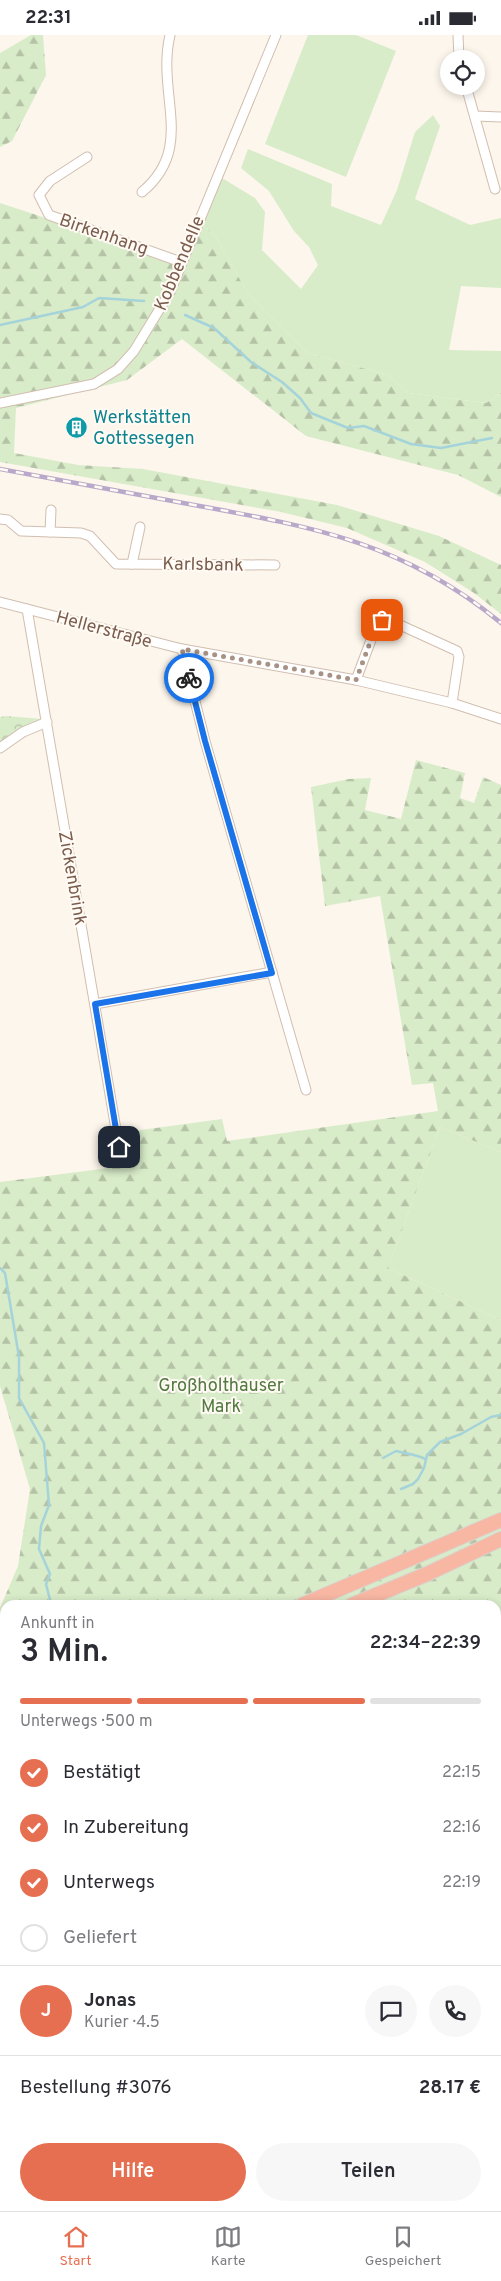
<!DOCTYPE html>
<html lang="de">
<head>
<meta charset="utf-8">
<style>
	body { margin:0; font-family:Overpass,sans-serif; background:#f7f7f7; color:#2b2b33; height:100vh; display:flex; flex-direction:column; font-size:19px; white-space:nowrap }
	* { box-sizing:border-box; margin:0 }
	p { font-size:16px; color:#7c7c81 }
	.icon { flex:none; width:28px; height:28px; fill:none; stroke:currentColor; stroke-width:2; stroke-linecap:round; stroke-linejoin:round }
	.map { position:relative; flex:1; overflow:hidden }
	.details { position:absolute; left:0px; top:1565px; width:501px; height:611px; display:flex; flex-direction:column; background:#fff; border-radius:15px 15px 0 0; box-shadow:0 2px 8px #0003 }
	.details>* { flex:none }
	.tools { position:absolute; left:440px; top:15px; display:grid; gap:10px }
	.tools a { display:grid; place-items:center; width:45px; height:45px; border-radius:50%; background:#fff; box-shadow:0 2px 8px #0003; font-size:25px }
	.pin { position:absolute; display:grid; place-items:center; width:42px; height:42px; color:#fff; margin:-21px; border-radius:10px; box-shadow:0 2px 8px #0006 }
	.courier { position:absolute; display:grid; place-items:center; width:50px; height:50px; margin:-25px; border:4px solid #1a73e8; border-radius:50%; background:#fff; color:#222; box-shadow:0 1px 6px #0007 }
	.overview em { font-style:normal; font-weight:600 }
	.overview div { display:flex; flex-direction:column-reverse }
	.overview { display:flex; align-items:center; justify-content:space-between; height:85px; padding:0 20px }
	h1 { font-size:32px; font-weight:600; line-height:38px }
	.bar { display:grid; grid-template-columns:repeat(4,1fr); gap:8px 5px; align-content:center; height:60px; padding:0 20px }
	.bar i { height:6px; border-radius:4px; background:#e1e1e2 }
	.bar .selected { background:#e76f51 }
	.bar p { grid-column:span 4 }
	.line { display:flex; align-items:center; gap:12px; padding:0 20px; border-top:1px solid #e1e1e2 }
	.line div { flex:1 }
	.round { display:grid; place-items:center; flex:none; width:52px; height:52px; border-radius:26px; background:#f7f7f7 }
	ol { padding:0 20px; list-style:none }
	li { display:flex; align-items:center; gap:15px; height:55px }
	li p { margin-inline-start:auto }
	li .icon { padding:5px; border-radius:50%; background:#e76f51; color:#fff; stroke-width:4 }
	li:last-child { color:#7c7c81 }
	li i { width:28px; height:28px; border:2px solid #e1e1e2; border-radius:50% }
	.button { display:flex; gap:10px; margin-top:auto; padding:10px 20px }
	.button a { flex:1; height:58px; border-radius:30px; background:#e76f51; color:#fff; font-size:20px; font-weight:600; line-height:58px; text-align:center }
	.button a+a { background:#f7f7f7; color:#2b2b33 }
	.status { display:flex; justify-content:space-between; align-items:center; height:35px; padding:0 25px; background:#fff; direction:ltr }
	.status svg { height:14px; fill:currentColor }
	.tab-bar { display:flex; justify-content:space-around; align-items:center; height:70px; border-top:1px solid #e1e1e2; background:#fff; font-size:14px; color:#7c7c81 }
	.tab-bar a { display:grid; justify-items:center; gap:2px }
	.tab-bar .selected { color:#e76f51 }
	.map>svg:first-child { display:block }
	.green { fill:#d8ecc9 }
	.forest { fill:url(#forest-firs) }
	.park { fill:url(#park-crowns) }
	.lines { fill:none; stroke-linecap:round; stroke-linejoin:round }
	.stream { stroke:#a5d3da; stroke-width:2.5 }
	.minor-casing { stroke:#d1beb0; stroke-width:11 }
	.highway-casing { stroke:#dad1cd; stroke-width:16 }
	.minor { stroke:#fff; stroke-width:9 }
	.highway { stroke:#f7b7a3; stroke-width:14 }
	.rail-casing { stroke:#b9a8c9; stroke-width:4.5 }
	.rail { stroke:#fffaf3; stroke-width:2.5; stroke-dasharray:8; stroke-linecap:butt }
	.done { stroke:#a89285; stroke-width:5; stroke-dasharray:0 9 }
	.route { stroke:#1a73e8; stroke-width:6 }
	.labels { text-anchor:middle; stroke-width:4; stroke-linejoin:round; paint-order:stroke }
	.street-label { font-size:18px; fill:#7a5c4d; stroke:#fffaf3 }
	.culture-label { font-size:18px; fill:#0d838f; stroke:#fffaf3; text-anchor:start }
	.park-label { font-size:18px; fill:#537a41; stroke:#fffaf3 }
</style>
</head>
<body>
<div class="status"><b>22:31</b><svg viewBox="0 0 49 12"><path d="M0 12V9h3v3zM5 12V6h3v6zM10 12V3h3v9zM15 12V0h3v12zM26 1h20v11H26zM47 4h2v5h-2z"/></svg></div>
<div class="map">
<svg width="501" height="2176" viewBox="0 0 501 2176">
	<defs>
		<pattern id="forest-firs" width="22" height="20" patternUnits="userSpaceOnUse" patternTransform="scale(1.25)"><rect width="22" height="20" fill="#d8ecc9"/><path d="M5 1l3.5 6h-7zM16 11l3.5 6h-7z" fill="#b4c2a5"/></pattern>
		<pattern id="park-crowns" width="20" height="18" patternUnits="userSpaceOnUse" patternTransform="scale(1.25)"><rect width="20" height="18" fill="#d8ecc9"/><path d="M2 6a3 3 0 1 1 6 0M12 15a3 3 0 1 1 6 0" fill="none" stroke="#b4c2a5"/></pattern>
	</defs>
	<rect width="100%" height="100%" fill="#fdf6ec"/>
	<g class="green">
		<polygon points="308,0 356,0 396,16 346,142 265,109"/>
		<polygon points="433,80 440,91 415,164 470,190 501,183 501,253 461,251 449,315 501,316 501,358 486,368 408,358 388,340 308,318 248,259 216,202 202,190 222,143 255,163 265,177 262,215 301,254 318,230 309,212 294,196 269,156 241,133 248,114 332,149 331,171 381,190 397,155 415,97"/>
		<polygon points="440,1092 501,1117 501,1285 388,1233"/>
	</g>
	<g class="forest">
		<polygon points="31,0 43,0 46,40 12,106 0,112 0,18"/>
		<polygon points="0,168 185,229 202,190 216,202 248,259 308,318 388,340 408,358 486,368 501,358 501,462 458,440 306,401 182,304 127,345 16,373 14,418 78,430 143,434 337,470 439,501 501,530 501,579 474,558 425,527 347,493 281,477 0,427"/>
		<polygon points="416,725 465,738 460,763 474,768 483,742 501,750 501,1117 440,1092 388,1233 501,1285 501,2176 159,2176 162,2171 496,2171 496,1570 5,1570 5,1597 0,1603 0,1573 18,1531 30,1454 0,1351 0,1147 132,1130 126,1097 222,1084 227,1106 438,1076 433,1048 412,1050 380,861 325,871 311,752 349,744 371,743 365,775 401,784"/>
		<polygon points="5,1624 5,1846 0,1843 0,1630"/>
	</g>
	<polygon class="park" points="6,681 42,684 42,686 0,709 0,682"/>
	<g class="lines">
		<g class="stream">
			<polyline points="185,280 214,293 251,327 282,347 300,363 311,378 348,393 364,391 411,409 441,413 492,403"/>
			<polyline points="0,290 83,272 99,263 144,266"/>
			<polyline points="0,1233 5,1238 19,1322 19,1363 44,1408 49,1470 41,1491 39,1514 50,1539 46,1549 51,1569"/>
			<path d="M383,1423l13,-7c8,2 24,4 29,8"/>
			<polyline points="401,1454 413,1449 418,1444 424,1433 427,1420 440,1407 461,1399 491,1382 501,1380"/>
			<polyline points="496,1614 501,1614"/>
			<polyline points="496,1697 501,1699"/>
			<polyline points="496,1751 501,1752"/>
			<polyline points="496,1823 501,1822"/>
			<polyline points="317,2176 317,2171"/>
		</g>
		<defs>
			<g id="minor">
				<polyline points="458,0 459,24"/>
				<polyline points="466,51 495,154"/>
				<polyline points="475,81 501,82"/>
				<polyline points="87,122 50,146 39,160 49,180 181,227"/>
				<path d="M142,157c54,-45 14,-97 28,-157"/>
				<polyline points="0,368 94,349 118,334 134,316 170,257 276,0"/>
				<polyline points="0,484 8,485 21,496 81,498 90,501 116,529 275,530"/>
				<polyline points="50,497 51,475"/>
				<polyline points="132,529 140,492"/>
				<polyline points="0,567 182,614 356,645 452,668 501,684"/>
				<polyline points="27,574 119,1112"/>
				<polyline points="182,614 205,706 306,1055"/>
				<polyline points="356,645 377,589 387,584 457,616 459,622 452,668"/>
				<polyline points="0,713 23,697 47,687"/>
				<polyline points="95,969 272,937"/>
			</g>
			<g id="highway">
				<polyline points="302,1570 501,1485"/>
				<polyline points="352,1570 427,1539 501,1504"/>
				<polyline points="0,1683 5,1681"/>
				<polyline points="0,1702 5,1700"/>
			</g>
		</defs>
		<use href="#minor" class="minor-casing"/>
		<use href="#highway" class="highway-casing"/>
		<use href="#minor" class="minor"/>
		<use href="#highway" class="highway"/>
		<defs>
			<path id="rail" d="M0,434c65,12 129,24 194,36 120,22 210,38 307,118"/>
		</defs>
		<use href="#rail" class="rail-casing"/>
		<use href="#rail" class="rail"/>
	</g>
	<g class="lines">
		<polyline class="done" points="189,643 182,614 356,645 377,589 382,585"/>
		<polyline class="route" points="119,1112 95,969 272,938 205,706 189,643"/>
	</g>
	<defs>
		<symbol id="building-disc" viewBox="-11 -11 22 22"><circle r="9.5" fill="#0f9aa8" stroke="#fffaf3"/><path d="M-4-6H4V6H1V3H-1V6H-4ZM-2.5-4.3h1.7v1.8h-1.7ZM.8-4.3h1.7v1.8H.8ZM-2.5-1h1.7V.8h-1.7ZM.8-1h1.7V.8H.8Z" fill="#fff"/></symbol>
	</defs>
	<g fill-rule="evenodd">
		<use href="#building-disc" x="64" y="380" width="25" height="25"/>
	</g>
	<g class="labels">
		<g class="street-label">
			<text transform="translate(104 199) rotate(19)" y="6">Birkenhang</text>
			<text transform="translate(179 228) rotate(-67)" y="6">Kobbendelle</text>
			<text transform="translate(203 529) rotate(1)" y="6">Karlsbank</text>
			<text transform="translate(104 594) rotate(15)" y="6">Hellerstraße</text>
			<text transform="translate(73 843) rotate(80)" y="6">Zickenbrink</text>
		</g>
		<g class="culture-label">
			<text x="93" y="388">Werkstätten<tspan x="93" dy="21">Gottessegen</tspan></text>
		</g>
		<g class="park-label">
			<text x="221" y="1356">Großholthauser<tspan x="221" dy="21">Mark</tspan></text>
		</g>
	</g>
</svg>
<div class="tools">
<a><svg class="icon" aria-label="locate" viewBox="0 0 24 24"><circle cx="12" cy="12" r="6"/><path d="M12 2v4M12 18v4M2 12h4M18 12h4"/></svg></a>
</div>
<div class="pin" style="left:382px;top:585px;background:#ea580c"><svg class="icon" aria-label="bag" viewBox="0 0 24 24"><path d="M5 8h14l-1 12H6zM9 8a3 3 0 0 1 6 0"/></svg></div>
<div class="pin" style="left:119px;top:1112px;background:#1f2937"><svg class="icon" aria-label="home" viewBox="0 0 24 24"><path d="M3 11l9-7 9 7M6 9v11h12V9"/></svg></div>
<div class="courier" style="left:189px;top:643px"><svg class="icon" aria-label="bike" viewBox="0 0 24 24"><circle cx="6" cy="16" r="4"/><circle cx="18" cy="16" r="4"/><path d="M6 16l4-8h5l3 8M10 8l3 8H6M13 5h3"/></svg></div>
<section class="details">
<div class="overview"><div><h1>3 Min.</h1><p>Ankunft in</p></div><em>22:34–22:39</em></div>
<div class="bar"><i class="selected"></i><i class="selected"></i><i class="selected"></i><i></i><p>Unterwegs · 500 m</p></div>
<ol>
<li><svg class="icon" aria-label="check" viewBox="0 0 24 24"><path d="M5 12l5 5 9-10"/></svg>Bestätigt<p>22:15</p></li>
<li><svg class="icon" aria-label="check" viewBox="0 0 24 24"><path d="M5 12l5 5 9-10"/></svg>In Zubereitung<p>22:16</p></li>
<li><svg class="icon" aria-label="check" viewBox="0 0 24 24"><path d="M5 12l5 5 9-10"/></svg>Unterwegs<p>22:19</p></li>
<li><i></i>Geliefert</li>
</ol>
<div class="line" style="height:90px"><b class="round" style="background:#e76f51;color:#fff">J</b><div><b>Jonas</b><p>Kurier · 4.5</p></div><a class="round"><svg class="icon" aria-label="chat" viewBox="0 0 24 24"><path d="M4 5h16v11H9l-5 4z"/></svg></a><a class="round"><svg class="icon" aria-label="phone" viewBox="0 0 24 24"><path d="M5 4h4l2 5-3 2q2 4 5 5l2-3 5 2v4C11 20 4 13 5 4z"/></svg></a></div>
<div class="line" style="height:65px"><div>Bestellung #3076</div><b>28.17 €</b></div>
<div class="button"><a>Hilfe</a><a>Teilen</a></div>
</section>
</div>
<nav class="tab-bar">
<a class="selected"><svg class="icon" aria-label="home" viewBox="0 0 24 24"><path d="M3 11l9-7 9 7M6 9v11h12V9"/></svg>Start</a>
<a><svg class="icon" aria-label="map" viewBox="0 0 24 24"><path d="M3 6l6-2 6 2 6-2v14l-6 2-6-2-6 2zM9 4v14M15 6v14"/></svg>Karte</a>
<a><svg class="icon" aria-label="saved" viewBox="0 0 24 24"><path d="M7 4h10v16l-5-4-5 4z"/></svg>Gespeichert</a>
</nav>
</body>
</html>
